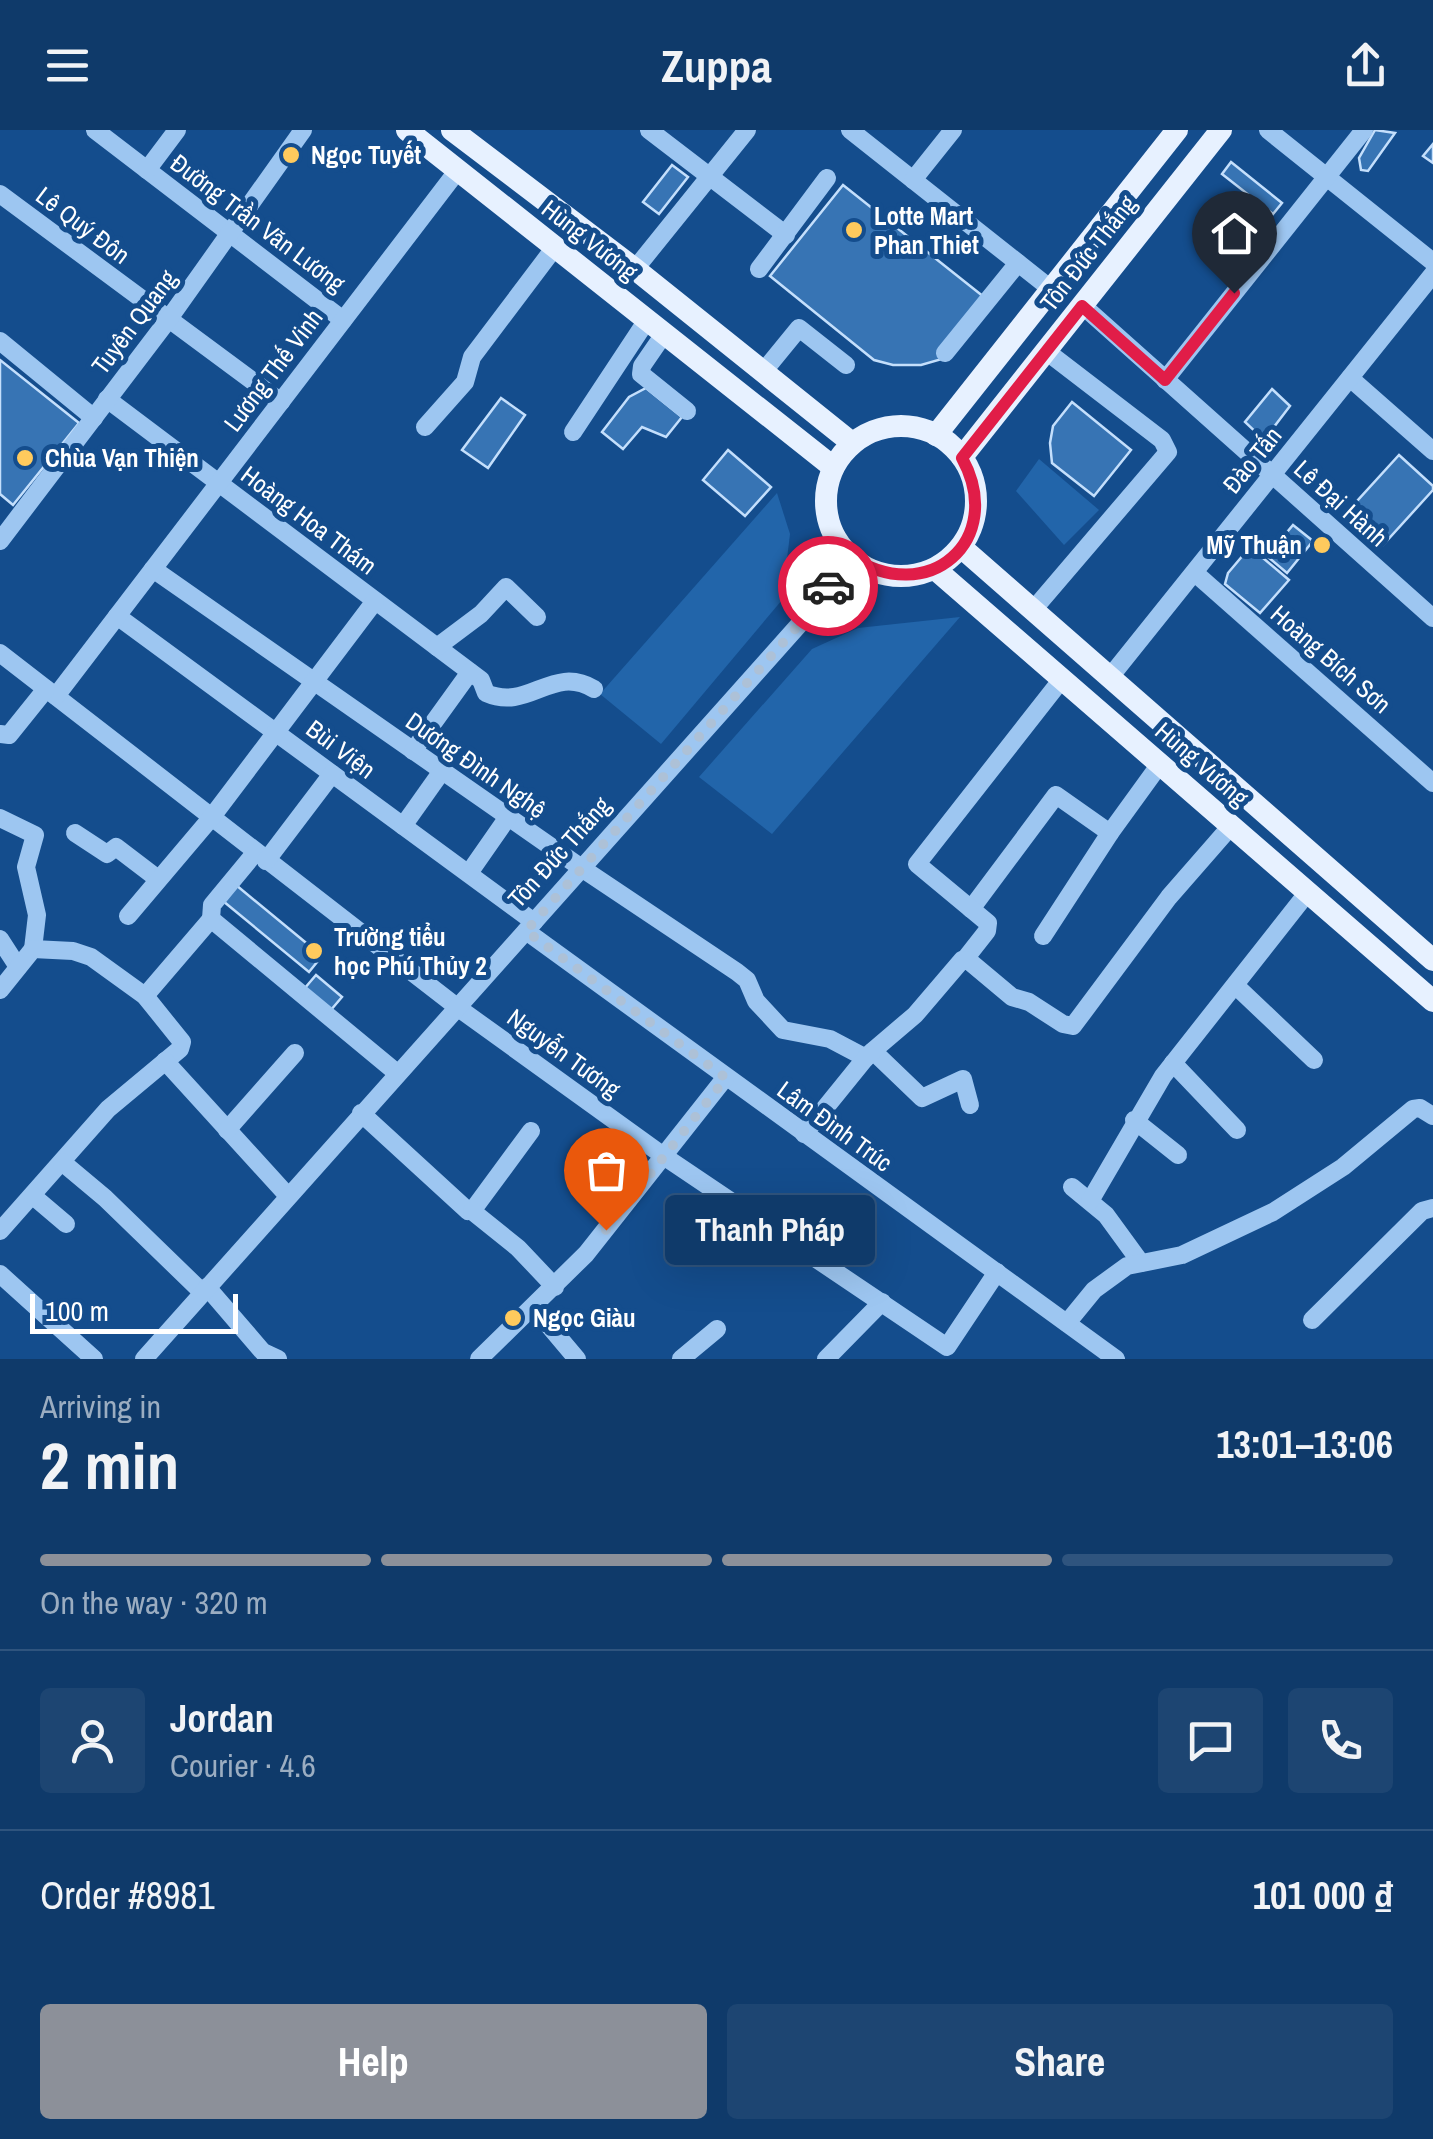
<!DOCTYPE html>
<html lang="en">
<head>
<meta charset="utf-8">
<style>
	body { margin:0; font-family:"Archivo Narrow",sans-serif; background:#1d4572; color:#f1f3f6; height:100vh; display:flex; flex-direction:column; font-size:38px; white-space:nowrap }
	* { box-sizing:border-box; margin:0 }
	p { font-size:32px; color:#9badc1 }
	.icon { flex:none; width:55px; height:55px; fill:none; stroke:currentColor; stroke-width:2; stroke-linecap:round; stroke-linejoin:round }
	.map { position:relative; height:1229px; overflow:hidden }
	.drawer { display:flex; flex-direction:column; background:#0f3a6a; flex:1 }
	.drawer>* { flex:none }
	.scale { position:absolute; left:30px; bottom:25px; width:208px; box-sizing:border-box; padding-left:10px; border:5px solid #fff; border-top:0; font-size:28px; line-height:35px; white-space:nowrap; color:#fff; -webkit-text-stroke:8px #144d8d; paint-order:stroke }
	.pin { position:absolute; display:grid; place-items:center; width:85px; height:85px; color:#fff; margin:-102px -42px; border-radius:50% 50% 50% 0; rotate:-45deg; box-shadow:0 0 10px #0007 }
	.pin .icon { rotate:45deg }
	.courier { position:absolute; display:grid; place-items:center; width:100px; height:100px; margin:-50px; border:8px solid #e11d48; border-radius:50%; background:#fff; color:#222; box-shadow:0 2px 12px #0007 }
	.bubble { position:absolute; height:70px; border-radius:10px; background:#0f3a6a; box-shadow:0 10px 40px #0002,0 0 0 2px #2f547e; font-size:32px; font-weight:700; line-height:70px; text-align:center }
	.headline em { font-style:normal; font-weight:700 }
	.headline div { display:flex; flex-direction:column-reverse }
	.headline { display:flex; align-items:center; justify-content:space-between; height:170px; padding:0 40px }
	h1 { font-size:65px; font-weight:700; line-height:75px }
	.bar { display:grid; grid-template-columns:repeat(4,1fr); gap:15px 10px; align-content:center; height:120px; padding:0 40px }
	.bar i { height:12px; border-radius:8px; background:#2f547e }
	.bar .current { background:#8c9099 }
	.bar p { grid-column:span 4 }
	.line { display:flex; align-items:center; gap:25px; padding:0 40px; border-top:2px solid #2f547e }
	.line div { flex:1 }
	.round { display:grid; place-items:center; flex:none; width:105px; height:105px; border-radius:10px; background:#1d4572 }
	.primary-button { display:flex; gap:20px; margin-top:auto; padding:20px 40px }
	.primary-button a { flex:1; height:115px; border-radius:10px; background:#8c9099; color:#fff; font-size:40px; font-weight:700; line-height:115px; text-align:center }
	.primary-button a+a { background:#1d4572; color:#f1f3f6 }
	header { display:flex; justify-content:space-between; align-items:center; height:130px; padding:0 40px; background:#0f3a6a; font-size:45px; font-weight:700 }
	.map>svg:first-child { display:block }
	.green { fill:#2265aa }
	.building { fill:#3774b4; stroke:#c4dffc; stroke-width:2.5 }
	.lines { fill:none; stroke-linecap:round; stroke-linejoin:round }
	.minor { stroke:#9dc6f1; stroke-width:18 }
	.major { stroke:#e7f1ff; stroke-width:22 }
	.done { stroke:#adc1d7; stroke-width:10; stroke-dasharray:0 18 }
	.route { stroke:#e11d48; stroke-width:12 }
	.poi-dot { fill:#ffca5d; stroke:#144d8d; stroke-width:4 }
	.labels { text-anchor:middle; stroke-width:10; stroke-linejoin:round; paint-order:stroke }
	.poi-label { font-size:25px; font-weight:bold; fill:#fff; stroke:#144d8d; text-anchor:start }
	.street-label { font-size:25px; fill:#fff; stroke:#144d8d }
</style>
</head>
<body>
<header><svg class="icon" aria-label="menu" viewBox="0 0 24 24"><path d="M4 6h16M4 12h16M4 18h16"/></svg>Zuppa<svg class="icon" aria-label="share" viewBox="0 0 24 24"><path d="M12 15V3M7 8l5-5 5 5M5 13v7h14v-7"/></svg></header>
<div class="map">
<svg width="1433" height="1229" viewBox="0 0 1433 1229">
	<rect width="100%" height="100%" fill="#144d8d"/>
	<g class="green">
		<polygon points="1039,329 1099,380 1064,415 1016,361"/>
		<polygon points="777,363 790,404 782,470 661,614 600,564"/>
		<polygon points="960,487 772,704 699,647 812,519 858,498"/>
	</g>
	<g class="building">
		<polygon points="1375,0 1395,3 1368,41 1361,40 1359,28"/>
		<polygon points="1433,14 1433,33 1423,26"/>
		<polygon points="1231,32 1282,73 1273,84 1222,44"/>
		<polygon points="672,35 688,47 659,84 643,72"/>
		<polygon points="843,55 989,171 942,229 921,235 893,235 874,230 770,146"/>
		<polygon points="0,230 79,293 13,375 0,364"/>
		<polygon points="646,258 682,287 666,307 642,297 623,319 602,302 629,267"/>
		<polygon points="1272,259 1290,276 1264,310 1245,292"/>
		<polygon points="501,268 525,285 488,338 462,320"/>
		<polygon points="1072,272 1131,320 1094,366 1052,333 1050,313 1053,296"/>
		<polygon points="728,320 771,357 745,386 703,350"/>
		<polygon points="1399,325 1433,356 1433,360 1383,415 1347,382"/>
		<polygon points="1293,395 1313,411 1287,443 1267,426"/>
		<polygon points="1250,417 1289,450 1260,483 1225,454 1228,443"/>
		<polygon points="236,755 322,826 309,842 223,771"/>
		<polygon points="316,845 342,867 330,881 304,859"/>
	</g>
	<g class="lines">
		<g class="minor">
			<polyline points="95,0 343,190"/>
			<polyline points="649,0 786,105"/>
			<polyline points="850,0 1051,159"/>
			<polyline points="1268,0 1433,132"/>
			<polyline points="147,40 177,0"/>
			<polyline points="913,50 953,0"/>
			<polyline points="0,64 281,272"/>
			<polyline points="635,139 747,0"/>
			<polyline points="759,139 827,48"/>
			<polyline points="1082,175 1433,488"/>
			<polyline points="664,204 642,236 641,244 687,281"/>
			<polyline points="0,211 94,288"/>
			<polyline points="945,223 1018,133"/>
			<polyline points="763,242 799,198 846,235"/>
			<polyline points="1350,248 1433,321"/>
			<polyline points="1165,250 1364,0"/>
			<path d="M107,269l374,281 5,13c43,19 66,-29 108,-4"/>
			<polyline points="425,297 465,252 472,227 555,117"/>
			<polyline points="573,302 647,190"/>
			<polyline points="0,411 168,190 303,0"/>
			<polyline points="153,439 583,739 737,842 747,850 756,871 783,900 830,909 866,928"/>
			<polyline points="1195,443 1433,653"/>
			<polyline points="1033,480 1168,322 1162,310 1046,221"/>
			<polyline points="117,486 534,792"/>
			<polyline points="437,517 481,484 506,457 537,487"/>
			<polyline points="0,523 457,877 665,1027 947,1217 997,1142"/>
			<polyline points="1110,547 1433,144"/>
			<polyline points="56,566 458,40"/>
			<polyline points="0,604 9,605 46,559"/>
			<polyline points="413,621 470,542"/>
			<polyline points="0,688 35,705 26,737 37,785 33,819"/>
			<polyline points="403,696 442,641"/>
			<polyline points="75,703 107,724 116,717 158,749"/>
			<polyline points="255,723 212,775 211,789 397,943"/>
			<polyline points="266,731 332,644"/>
			<polyline points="469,743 508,687"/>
			<polyline points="971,779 1056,665 1110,703 1160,634"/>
			<polyline points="128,786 211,688 375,471"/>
			<polyline points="526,801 1116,1229"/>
			<polyline points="1043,806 1110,703"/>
			<polyline points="0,809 18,837"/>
			<polyline points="965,829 987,801 988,793 917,734 1062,549"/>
			<polyline points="1236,856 1314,930"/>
			<polyline points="0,860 33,819 73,821 91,827 145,866 182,912 180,919 108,979 0,1101"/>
			<polyline points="145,866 211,789"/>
			<polyline points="873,921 922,968 963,949 970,975"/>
			<polyline points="165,931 288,1066"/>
			<polyline points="1173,933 1237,1000"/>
			<polyline points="361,983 468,1081 475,1077 531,1001"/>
			<polyline points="1134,990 1178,1025"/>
			<polyline points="227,1000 295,923"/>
			<polyline points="804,1004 868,925 915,885 962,830 969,831 1012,867 1029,872 1063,894 1073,896 1169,767 1231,696"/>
			<polyline points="62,1032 105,1068 203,1163"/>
			<polyline points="1072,1057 1106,1085 1141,1133"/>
			<polyline points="33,1066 66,1094"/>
			<polyline points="1090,1071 1163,946 1308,762"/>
			<polyline points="472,1081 518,1118 555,1157"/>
			<polyline points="0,1144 94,1229"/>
			<polyline points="207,1157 263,1222 278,1229"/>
			<polyline points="534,1178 577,1229"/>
			<polyline points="1312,1190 1422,1081 1433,1078"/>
			<polyline points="1067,1193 1094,1160 1127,1136 1182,1125 1273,1082 1343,1037 1413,979 1420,978 1433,986"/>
			<polyline points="144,1229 805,488 850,427"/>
			<polyline points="479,1229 586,1124 725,948"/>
			<polyline points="681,1229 717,1199"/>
			<polyline points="826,1229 882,1172"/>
		</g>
		<g class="major">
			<polyline points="407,0 833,337"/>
			<polyline points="452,0 635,139 852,313"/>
			<circle cx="901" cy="371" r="75"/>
			<polyline points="936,305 1177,0"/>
			<polyline points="962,327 1221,0"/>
			<polyline points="961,417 1433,830"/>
			<polyline points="935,439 1433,871"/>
		</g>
	</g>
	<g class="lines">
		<polyline class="done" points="606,1100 726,948 526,801 805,488 828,456"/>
		<path class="route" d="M828,456l22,-30c78,53 157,-16 112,-98l120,-152 83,74 69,-87"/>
	</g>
	<g class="poi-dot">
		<circle cx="291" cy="25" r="10"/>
		<circle cx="854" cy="100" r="10"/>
		<circle cx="25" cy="328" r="10"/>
		<circle cx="1322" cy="415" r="10"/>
		<circle cx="314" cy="821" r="10"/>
		<circle cx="513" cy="1188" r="10"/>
	</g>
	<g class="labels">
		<g class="poi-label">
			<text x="311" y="34">Ngọc Tuyết</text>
			<text x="874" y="95">Lotte Mart<tspan x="874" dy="29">Phan Thiet</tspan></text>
			<text x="45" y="337">Chùa Vạn Thiện</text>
			<text x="1302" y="424" text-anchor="end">Mỹ Thuận</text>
			<text x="334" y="816">Trường tiểu<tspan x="334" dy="29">học Phú Thủy 2</tspan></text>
			<text x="533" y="1197">Ngọc Giàu</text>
		</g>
		<g class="street-label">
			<text transform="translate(258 93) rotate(37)" y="9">Đường Trần Văn Lương</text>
			<text transform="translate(83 95) rotate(37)" y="9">Lê Quý Đôn</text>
			<text transform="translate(590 110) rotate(38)" y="9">Hùng Vương</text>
			<text transform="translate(1088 123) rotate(-52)" y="9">Tôn Đức Thắng</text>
			<text transform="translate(134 192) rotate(-53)" y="9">Tuyên Quang</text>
			<text transform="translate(273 240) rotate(-53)" y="9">Lương Thế Vinh</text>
			<text transform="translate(1252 330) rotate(-51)" y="9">Đào Tấn</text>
			<text transform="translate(1341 373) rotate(42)" y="9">Lê Đại Hành</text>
			<text transform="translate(309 390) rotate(37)" y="9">Hoàng Hoa Thám</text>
			<text transform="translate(1331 529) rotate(41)" y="9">Hoàng Bích Sơn</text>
			<text transform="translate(341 619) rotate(37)" y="9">Bùi Viện</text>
			<text transform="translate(1202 634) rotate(41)" y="9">Hùng Vương</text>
			<text transform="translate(476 635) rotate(35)" y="9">Dương Đình Nghệ</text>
			<text transform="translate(559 722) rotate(-48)" y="9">Tôn Đức Thắng</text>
			<text transform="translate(564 923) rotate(36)" y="9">Nguyễn Tương</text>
			<text transform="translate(835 996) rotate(36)" y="9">Lâm Đình Trúc</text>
		</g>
	</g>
</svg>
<div class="scale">100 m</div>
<div class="pin" style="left:606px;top:1100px;background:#ea580c"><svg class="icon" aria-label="bag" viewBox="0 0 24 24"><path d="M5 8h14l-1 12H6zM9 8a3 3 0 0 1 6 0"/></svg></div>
<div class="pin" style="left:1234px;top:163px;background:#1f2937"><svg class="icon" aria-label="home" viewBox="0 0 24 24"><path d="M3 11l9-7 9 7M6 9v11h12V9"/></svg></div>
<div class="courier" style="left:828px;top:456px"><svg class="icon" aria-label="car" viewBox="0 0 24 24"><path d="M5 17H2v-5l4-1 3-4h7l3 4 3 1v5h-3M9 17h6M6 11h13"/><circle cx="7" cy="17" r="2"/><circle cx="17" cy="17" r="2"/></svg></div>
<div class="bubble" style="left:665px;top:1065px;width:210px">Thanh Pháp</div>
</div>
<section class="drawer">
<div class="headline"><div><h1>2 min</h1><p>Arriving in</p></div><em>13:01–13:06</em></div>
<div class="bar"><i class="current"></i><i class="current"></i><i class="current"></i><i></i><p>On the way · 320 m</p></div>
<div class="line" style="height:180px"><a class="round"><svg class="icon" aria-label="person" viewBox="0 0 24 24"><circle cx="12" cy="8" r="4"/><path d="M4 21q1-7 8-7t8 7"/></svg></a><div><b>Jordan</b><p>Courier · 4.6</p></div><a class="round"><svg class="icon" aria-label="chat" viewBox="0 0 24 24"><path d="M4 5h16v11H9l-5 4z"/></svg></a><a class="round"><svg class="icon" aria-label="phone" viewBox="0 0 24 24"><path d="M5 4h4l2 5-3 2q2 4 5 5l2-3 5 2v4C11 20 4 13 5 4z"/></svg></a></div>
<div class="line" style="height:130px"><div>Order #8981</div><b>101 000 ₫</b></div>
<div class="primary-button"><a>Help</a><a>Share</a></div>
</section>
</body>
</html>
